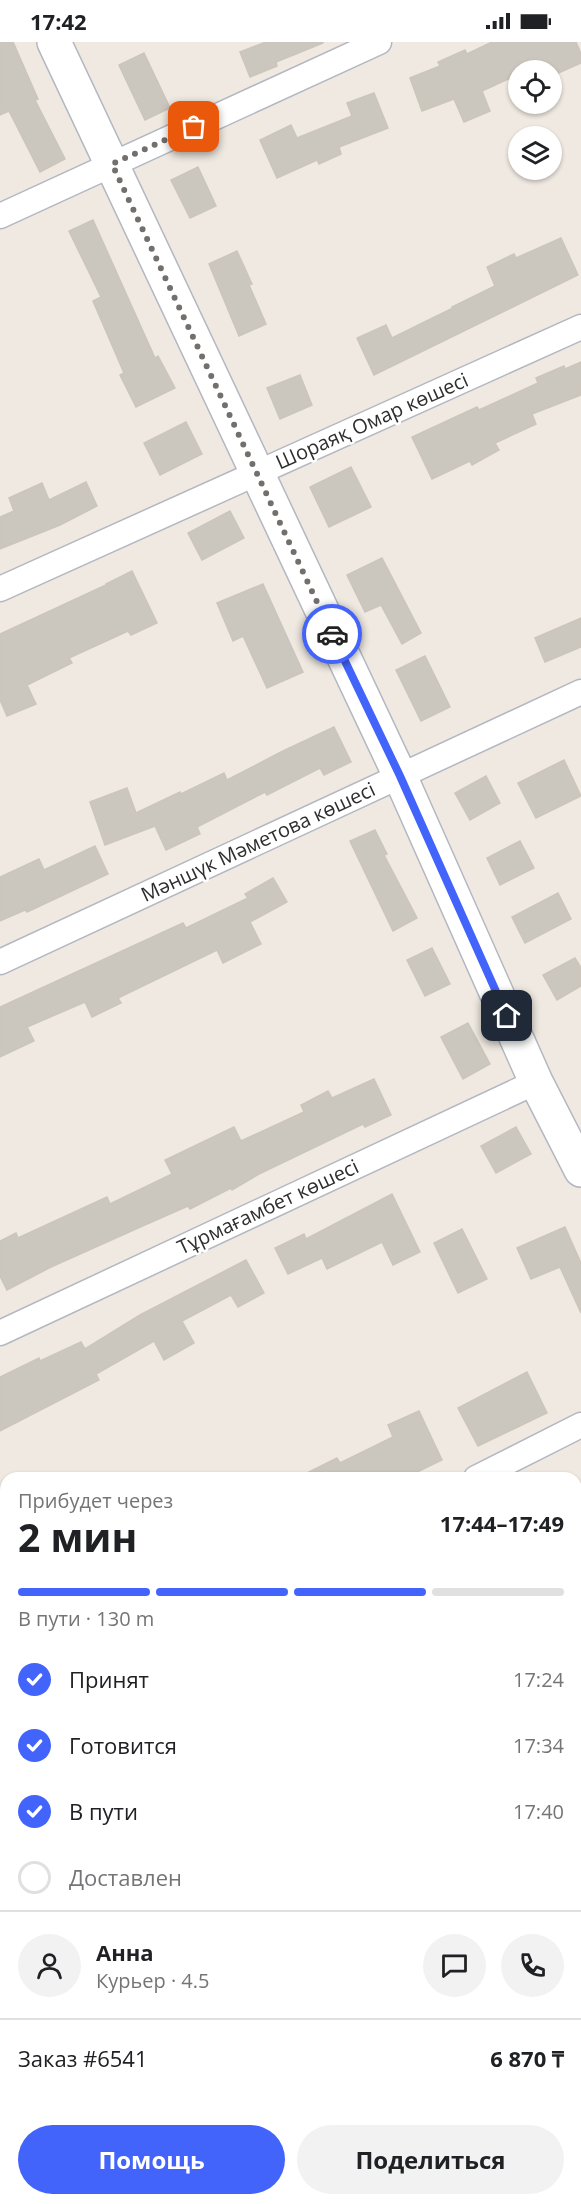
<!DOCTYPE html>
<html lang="ru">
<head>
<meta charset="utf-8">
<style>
	body { margin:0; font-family:"Open Sans",sans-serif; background:#f2f2f2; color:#202124; height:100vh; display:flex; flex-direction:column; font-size:22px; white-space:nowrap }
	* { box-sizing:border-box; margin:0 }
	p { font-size:20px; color:#757577 }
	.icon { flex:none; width:33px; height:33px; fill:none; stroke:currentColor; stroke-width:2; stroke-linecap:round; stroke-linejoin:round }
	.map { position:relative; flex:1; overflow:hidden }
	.panel { position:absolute; left:0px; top:1430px; width:582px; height:734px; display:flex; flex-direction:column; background:#fff; border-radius:18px 18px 0 0; box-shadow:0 2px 4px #0004 }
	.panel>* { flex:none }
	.controls { position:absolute; left:508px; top:18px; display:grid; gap:12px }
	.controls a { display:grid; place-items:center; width:54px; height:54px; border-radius:50%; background:#fff; box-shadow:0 2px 4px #0004; font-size:30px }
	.pin { position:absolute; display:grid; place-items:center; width:51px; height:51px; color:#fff; margin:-26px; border-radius:12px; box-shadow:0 3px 9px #0006 }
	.courier { position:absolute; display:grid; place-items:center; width:60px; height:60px; margin:-30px; border:4px solid #4264fb; border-radius:50%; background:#fff; color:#222; box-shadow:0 2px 8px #0007 }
	.summary em { font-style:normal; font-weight:700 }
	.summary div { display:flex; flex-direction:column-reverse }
	.summary { display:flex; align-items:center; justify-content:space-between; height:102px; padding:0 18px }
	h1 { font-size:39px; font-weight:700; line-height:45px }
	.bar { display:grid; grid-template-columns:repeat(4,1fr); gap:9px 6px; align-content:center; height:72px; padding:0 18px }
	.bar i { height:8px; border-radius:4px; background:#e0e0e0 }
	.bar .selected { background:#4264fb }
	.bar p { grid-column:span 4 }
	.line { display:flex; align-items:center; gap:15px; padding:0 18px; border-top:2px solid #e0e0e0 }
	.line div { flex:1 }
	.round { display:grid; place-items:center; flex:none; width:63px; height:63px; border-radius:32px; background:#f2f2f2 }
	ol { padding:0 18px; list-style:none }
	li { display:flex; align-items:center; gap:18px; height:66px }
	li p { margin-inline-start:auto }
	li .icon { padding:6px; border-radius:50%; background:#4264fb; color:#fff; stroke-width:4 }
	li:last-child { color:#757577 }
	li i { width:33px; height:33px; border:3px solid #e0e0e0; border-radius:50% }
	.cta { display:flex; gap:12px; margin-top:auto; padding:12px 18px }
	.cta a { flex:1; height:69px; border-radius:36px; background:#4264fb; color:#fff; font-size:24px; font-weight:700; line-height:69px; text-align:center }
	.cta a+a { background:#f2f2f2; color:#202124 }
	.status { display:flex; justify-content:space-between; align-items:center; height:42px; padding:0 30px; background:#fff; direction:ltr }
	.status svg { height:16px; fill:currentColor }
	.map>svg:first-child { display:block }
	.building { fill:#cbc7bf; stroke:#cbc5ba; stroke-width:1.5 }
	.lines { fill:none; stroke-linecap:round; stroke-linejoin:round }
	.street-casing { stroke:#b4b7c1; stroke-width:27 }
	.secondary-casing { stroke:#b4b7c1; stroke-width:36 }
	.street { stroke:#fff; stroke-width:24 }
	.secondary { stroke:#fff; stroke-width:33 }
	.done { stroke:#726f6d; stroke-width:6; stroke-dasharray:0 10.8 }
	.route { stroke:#4264fb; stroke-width:8 }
	.labels { text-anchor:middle; stroke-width:5; stroke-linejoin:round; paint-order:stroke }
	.street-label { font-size:20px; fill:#2e2e2e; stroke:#fff }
</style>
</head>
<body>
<div class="status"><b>17:42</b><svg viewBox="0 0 49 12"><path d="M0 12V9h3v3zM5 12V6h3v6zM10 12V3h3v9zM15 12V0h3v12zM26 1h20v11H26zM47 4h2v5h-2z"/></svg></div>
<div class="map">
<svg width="581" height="2162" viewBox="0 0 581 2162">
	<rect width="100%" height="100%" fill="#efe9e1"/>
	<g class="building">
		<polygon points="0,0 13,0 38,57 35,58 65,117 40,130 9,69 0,73"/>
		<polygon points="266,0 323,0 323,1 276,20 277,24 250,35 240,10"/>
		<polygon points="492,0 576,0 581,12 581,21 554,33 552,28 519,28 519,32 482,49 490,69 464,80 454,57 422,69 410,36 440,24 438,20 465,8 467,12"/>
		<polygon points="144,11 170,66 145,78 119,23"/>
		<polygon points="374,51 388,86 339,105 341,112 319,122 317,118 277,136 260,98 291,83 297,96 352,74 347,61"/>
		<polygon points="198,125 216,164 190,176 171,138"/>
		<polygon points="93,178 155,316 158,314 175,346 136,365 120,333 124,331 93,259 101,255 69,189"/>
		<polygon points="561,196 578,233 374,333 357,296 386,283 392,296 453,266 452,265 495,244 487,225 514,212 516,216"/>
		<polygon points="237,209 252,242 249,243 266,282 239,294 209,222"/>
		<polygon points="581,320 581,353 532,372 536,382 495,401 499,408 472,423 470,419 432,437 412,395 477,365 479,368 538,341 536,336 564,324 565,327"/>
		<polygon points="300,333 312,363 280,377 267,346"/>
		<polygon points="186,380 202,412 160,433 144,401"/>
		<polygon points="351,425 371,465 329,485 310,445"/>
		<polygon points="86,440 97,464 60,483 0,507 0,475 14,469 9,456 42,441 49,458"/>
		<polygon points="230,469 244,496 202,518 188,491"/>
		<polygon points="382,516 421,591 402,602 381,563 365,570 347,533"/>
		<polygon points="132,529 157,581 131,593 128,589 69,616 72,621 27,643 36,662 7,674 0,658 0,592 106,543 106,542"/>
		<polygon points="263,542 303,630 267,646 243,594 233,599 217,561"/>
		<polygon points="581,576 581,605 545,620 535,596"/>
		<polygon points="425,614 450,665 421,679 396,628"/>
		<polygon points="334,685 351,720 324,733 320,726 267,753 265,750 197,785 200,792 166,808 155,784 105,803 90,760 127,746 136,771 180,750 181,752 224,731 227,738 283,709"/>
		<polygon points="564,718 581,754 536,776 518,741"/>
		<polygon points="486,734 500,761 470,778 455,751"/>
		<polygon points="375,788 387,812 384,813 417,876 393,889 350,799"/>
		<polygon points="520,799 534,826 500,843 487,816"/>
		<polygon points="95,804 108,832 27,870 25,868 0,879 0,835 39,817 44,828"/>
		<polygon points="273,836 287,860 250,880 261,902 223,921 217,908 118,956 121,961 92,975 85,960 27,985 34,999 0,1015 0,965 183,881 186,886 248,856 245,852"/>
		<polygon points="558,851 571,877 525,901 512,875"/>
		<polygon points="432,906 450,942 425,954 407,918"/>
		<polygon points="575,916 581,926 581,944 557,958 543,933"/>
		<polygon points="468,981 490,1022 463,1037 441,995"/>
		<polygon points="374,1037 391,1073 365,1085 363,1082 259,1132 232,1148 231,1146 190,1167 188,1164 147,1182 51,1225 7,1248 0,1234 0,1199 16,1191 18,1196 107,1155 110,1162 172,1132 165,1118 234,1085 241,1099 304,1070 301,1063 328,1049 332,1056"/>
		<polygon points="516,1085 531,1112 496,1131 481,1104"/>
		<polygon points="392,1152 420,1210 393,1223 382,1200 327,1227 322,1216 288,1232 275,1206 304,1192 306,1197"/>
		<polygon points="565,1185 581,1221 581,1271 560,1225 531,1237 517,1206"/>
		<polygon points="462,1187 487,1237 458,1251 434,1201"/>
		<polygon points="246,1218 264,1251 238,1265 231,1253 182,1279 194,1301 164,1318 154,1299 96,1332 99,1338 0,1389 0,1335 39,1316 40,1319 81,1300 85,1307 140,1273"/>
		<polygon points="527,1330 547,1371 478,1404 458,1366"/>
		<polygon points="419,1369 442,1418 405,1436 297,1436 337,1416 340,1421 393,1395 388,1383"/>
	</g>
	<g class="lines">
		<defs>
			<g id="street">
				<polyline points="0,174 379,0"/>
				<polyline points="0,547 581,285"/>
				<polyline points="0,920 581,650"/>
				<polyline points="0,1291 536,1040"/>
				<polyline points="476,1436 581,1383"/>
				<polyline points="0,1663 6,1660"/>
				<polyline points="576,1766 581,1763"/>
				<polyline points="0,1896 6,1908"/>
				<polyline points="0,2031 6,2028"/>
				<polyline points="120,2157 122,2162"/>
			</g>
			<g id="secondary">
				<polyline points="54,0 400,734 536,1040 581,1128"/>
				<polyline points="560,2162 571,2157"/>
			</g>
		</defs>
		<use href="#street" class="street-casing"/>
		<use href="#secondary" class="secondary-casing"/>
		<use href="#street" class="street"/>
		<use href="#secondary" class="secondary"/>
	</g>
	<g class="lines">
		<polyline class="done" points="194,85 112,122 332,592"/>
		<polyline class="route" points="332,592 400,734 507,974"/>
	</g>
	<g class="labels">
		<g class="street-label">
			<text transform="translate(372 379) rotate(-24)" y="7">Шораяқ Омар көшесі</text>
			<text transform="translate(258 800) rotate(-25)" y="7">Мәншүк Мәметова көшесі</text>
			<text transform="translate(268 1165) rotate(-25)" y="7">Тұрмағамбет көшесі</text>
		</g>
	</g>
</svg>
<div class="controls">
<a><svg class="icon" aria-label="locate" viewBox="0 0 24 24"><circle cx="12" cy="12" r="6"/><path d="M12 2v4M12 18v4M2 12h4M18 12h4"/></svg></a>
<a><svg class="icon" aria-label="layers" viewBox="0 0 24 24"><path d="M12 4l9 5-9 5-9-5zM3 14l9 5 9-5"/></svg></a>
</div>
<div class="pin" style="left:194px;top:85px;background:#ea580c"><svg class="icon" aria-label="bag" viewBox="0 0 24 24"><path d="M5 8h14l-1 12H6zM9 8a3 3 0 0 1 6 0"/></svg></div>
<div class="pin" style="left:507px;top:974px;background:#1f2937"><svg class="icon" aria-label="home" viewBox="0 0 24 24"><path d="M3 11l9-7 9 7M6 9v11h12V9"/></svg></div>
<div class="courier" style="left:332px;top:592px"><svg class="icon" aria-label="car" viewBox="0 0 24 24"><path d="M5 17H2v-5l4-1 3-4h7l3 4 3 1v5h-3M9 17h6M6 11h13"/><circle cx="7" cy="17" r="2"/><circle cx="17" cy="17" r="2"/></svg></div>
<section class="panel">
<div class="summary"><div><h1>2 мин</h1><p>Прибудет через</p></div><em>17:44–17:49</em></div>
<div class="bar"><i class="selected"></i><i class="selected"></i><i class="selected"></i><i></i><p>В пути · 130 m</p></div>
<ol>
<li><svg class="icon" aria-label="check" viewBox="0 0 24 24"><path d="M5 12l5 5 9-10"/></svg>Принят<p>17:24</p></li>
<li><svg class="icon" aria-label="check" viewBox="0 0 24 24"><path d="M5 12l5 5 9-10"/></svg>Готовится<p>17:34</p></li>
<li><svg class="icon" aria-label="check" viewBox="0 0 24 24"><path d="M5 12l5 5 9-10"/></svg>В пути<p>17:40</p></li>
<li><i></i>Доставлен</li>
</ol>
<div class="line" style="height:108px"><a class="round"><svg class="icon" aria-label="person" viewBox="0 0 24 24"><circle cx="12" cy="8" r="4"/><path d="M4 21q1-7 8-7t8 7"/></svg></a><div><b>Анна</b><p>Курьер · 4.5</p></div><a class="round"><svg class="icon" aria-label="chat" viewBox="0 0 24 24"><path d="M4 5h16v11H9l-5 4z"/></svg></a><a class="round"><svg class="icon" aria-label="phone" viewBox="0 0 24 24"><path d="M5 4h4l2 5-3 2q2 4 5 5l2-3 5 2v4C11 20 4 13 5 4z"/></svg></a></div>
<div class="line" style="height:78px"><div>Заказ #6541</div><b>6 870 ₸</b></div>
<div class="cta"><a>Помощь</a><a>Поделиться</a></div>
</section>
</div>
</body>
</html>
